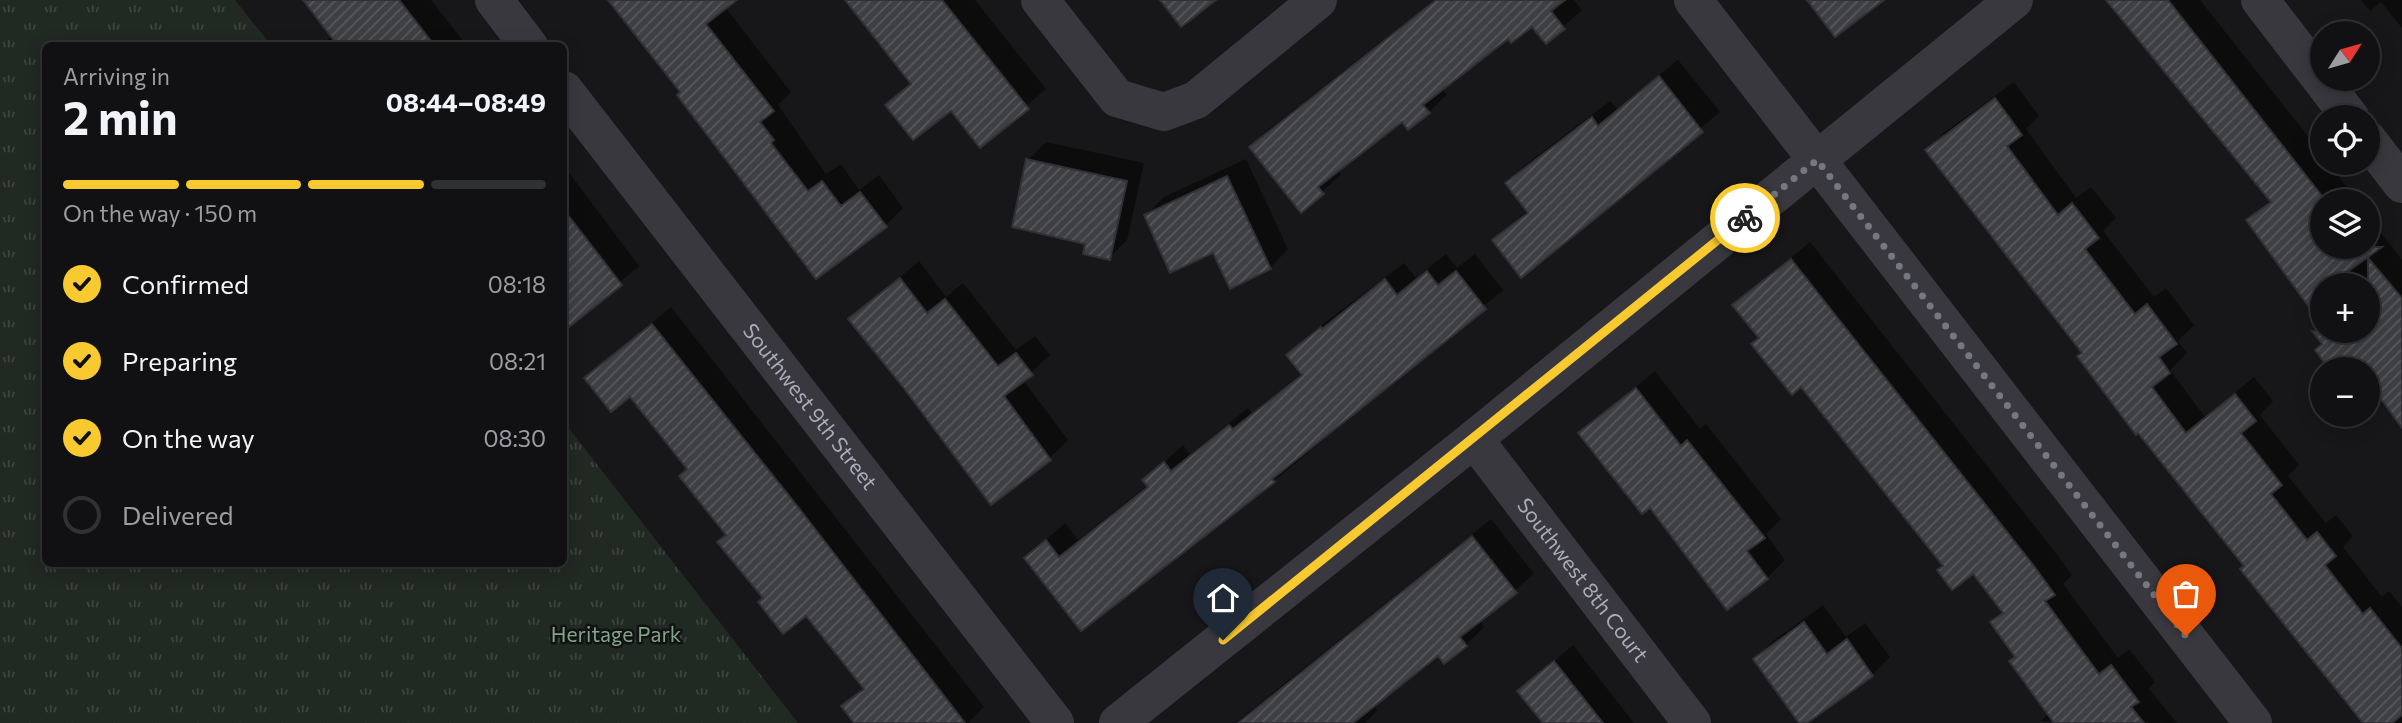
<!DOCTYPE html>
<html lang="en">
<head>
<meta charset="utf-8">
<style>
	body { margin:0; font-family:Commissioner,sans-serif; background:#1e1f21; color:#f1f3f6; height:100vh; display:flex; flex-direction:column; font-size:26px; white-space:nowrap }
	* { box-sizing:border-box; margin:0 }
	p { font-size:23px; color:#9c9da0 }
	.icon { flex:none; width:38px; height:38px; fill:none; stroke:currentColor; stroke-width:2; stroke-linecap:round; stroke-linejoin:round }
	.map { position:relative; flex:1; overflow:hidden }
	.side { position:absolute; left:42px; top:42px; width:525px; height:525px; display:flex; flex-direction:column; background:#111113; border-radius:10px; box-shadow:0 4px 18px #0003,0 0 0 2px #303133 }
	.side>* { flex:none }
	.needle { width:46px; rotate:53deg }
	.fabs { position:absolute; left:2310px; top:21px; display:grid; gap:14px }
	.fabs a { display:grid; place-items:center; width:70px; height:70px; border-radius:50%; background:#111113; box-shadow:0 4px 18px #0003,0 0 0 2px #303133; font-size:35px }
	.pin { position:absolute; display:grid; place-items:center; width:60px; height:60px; color:#fff; margin:-72px -30px; border-radius:50% 50% 50% 0; rotate:-45deg; box-shadow:0 0 7px #0007 }
	.pin .icon { rotate:45deg }
	.courier { position:absolute; display:grid; place-items:center; width:70px; height:70px; margin:-35px; border:5px solid #f9ca2f; border-radius:50%; background:#fff; color:#222; box-shadow:0 2px 9px #0007 }
	.overview em { font-style:normal; font-weight:700 }
	.overview div { display:flex; flex-direction:column-reverse }
	.overview { display:flex; align-items:center; justify-content:space-between; height:119px; padding:0 21px }
	h1 { font-size:46px; font-weight:700; line-height:52px }
	.bar { display:grid; grid-template-columns:repeat(4,1fr); gap:10px 7px; align-content:center; height:84px; padding:0 21px }
	.bar i { height:9px; border-radius:5px; background:#303133 }
	.bar .on { background:#f9ca2f }
	.bar p { grid-column:span 4 }
	ol { padding:0 21px; list-style:none }
	li { display:flex; align-items:center; gap:21px; height:77px }
	li p { margin-inline-start:auto }
	li .icon { padding:7px; border-radius:50%; background:#f9ca2f; color:#111; stroke-width:4 }
	li:last-child { color:#9c9da0 }
	li i { width:38px; height:38px; border:4px solid #303133; border-radius:50% }
	.map>svg:first-child { display:block }
	.park { fill:url(#park-tufts) }
	.shadow { fill:#0007 }
	.building { fill:url(#building-hatch); stroke:#313135; stroke-width:2 }
	.lines { fill:none; stroke-linecap:round; stroke-linejoin:round }
	.minor { stroke:#38383e; stroke-width:38 }
	.done { stroke:#767881; stroke-width:7; stroke-dasharray:0 12.6 }
	.route { stroke:#f9ca2f; stroke-width:9 }
	.labels { text-anchor:middle; stroke-width:5; stroke-linejoin:round; paint-order:stroke }
	.street-label { font-size:21px; fill:#a9acb9; stroke:#121214 }
	.park-label { font-size:21px; fill:#7fa585; stroke:#121214 }
</style>
</head>
<body>
<div class="map">
<svg width="2402" height="723" viewBox="0 0 2402 723">
	<defs>
		<pattern id="park-tufts" width="24" height="20" patternUnits="userSpaceOnUse" patternTransform="scale(1.75)"><rect width="24" height="20" fill="#212923"/><path d="M3 7l-1-3M5 7V3M7 7l1-3M15 17l-1-3M17 17v-4M19 17l1-3" fill="none" stroke="#3e4541"/></pattern>
		<pattern id="building-hatch" width="6" height="6" patternUnits="userSpaceOnUse" patternTransform="scale(1.75)"><rect width="6" height="6" fill="#3e3f43"/><path d="M-1 1l2-2M0 6l6-6M5 7l2-2" fill="none" stroke="#57585c"/></pattern>
	</defs>
	<rect width="100%" height="100%" fill="#171719"/>
	<polygon class="park" points="0,0 235,0 271,45 46,46 46,564 564,564 564,422 798,723 0,723"/>
	<g class="shadow">
		<polygon points="305,0 431,0 467,46 327,46 325,43 332,35"/>
		<polygon points="610,0 732,0 725,7 791,92 778,105 826,174 841,164 859,190 879,175 903,208 885,226 817,277 682,92"/>
		<polygon points="847,0 975,0 1046,89 980,145 951,108 887,105 911,82"/>
		<polygon points="1434,0 1574,0 1582,10 1546,42 1532,24 1508,37 1442,89 1447,94 1429,112 1402,119 1337,170 1341,175 1301,210 1251,147 1269,129"/>
		<polygon points="2108,0 2200,0 2322,154 2322,163 2329,163 2357,201 2322,201 2322,247 2368,247 2368,216 2402,260 2402,426 2368,379 2368,369 2361,369 2341,342 2318,335 2322,330 2368,331 2368,285 2322,285 2322,322 2248,220 2271,200"/>
		<polygon points="2361,0 2402,0 2402,28 2381,2 2370,11"/>
		<polygon points="1678,60 1720,112 1522,276 1494,241 1528,210 1507,183 1525,165 1610,101 1617,109"/>
		<polygon points="2014,82 2039,116 2026,129 2076,198 2091,187 2116,218 2103,231 2154,297 2166,288 2194,325 2178,341 2187,353 2170,370 2205,417 2254,377 2273,401 2260,415 2299,465 2288,476 2326,523 2336,515 2353,536 2343,547 2382,597 2389,591 2402,607 2402,723 2365,723 1927,150 1945,132"/>
		<polygon points="1046,142 1144,163 1127,240 1109,258 1087,242 1028,160"/>
		<polygon points="1246,159 1288,249 1270,268 1230,286 1213,250 1146,215 1164,197"/>
		<polygon points="564,166 639,266 571,323 564,313"/>
		<polygon points="1810,242 2052,548 2072,575 2063,584 2118,658 2129,649 2155,682 2149,689 2177,723 2041,721 2049,713 2017,656 1993,622 2004,611 1973,571 1944,565 1735,305"/>
		<polygon points="1446,254 1457,268 1475,254 1503,290 1274,481 1081,628 1026,558 1065,523 1078,540 1149,484 1145,480 1183,445 1190,454 1248,408 1252,413 1302,373 1288,355 1306,337 1404,263 1416,278"/>
		<polygon points="919,261 946,297 963,283 1016,350 1035,336 1050,355 1023,380 1068,440 1050,458 992,502 905,386 850,320"/>
		<polygon points="671,307 984,707 968,723 857,723 844,707 864,687 806,613 764,597 689,468 630,395 586,378"/>
		<polygon points="1655,371 1700,429 1706,424 1781,519 1766,534 1785,560 1767,578 1650,505 1581,433"/>
		<polygon points="1491,519 1534,574 1479,620 1484,627 1466,645 1438,654 1373,705 1378,710 1365,723 1235,723"/>
		<polygon points="1823,605 1846,637 1865,623 1890,657 1872,675 1802,723 1755,659 1773,641"/>
		<polygon points="1573,645 1634,723 1545,723 1519,691"/>
	</g>
	<g class="building">
		<polygon points="303,0 399,0 435,46 338,46"/>
		<polygon points="608,0 737,0 706,24 774,111 760,122 774,140 771,143 808,191 822,181 841,206 860,192 887,227 816,279 677,95 680,92"/>
		<polygon points="845,0 942,0 1029,109 980,148 951,111 913,140 885,105 911,84"/>
		<polygon points="1160,0 1216,0 1181,27"/>
		<polygon points="1436,0 1565,0 1551,11 1565,29 1546,44 1532,27 1511,43 1508,39 1423,105 1430,113 1408,130 1402,122 1318,187 1324,194 1301,213 1249,147"/>
		<polygon points="1807,0 1884,0 1835,37"/>
		<polygon points="2106,0 2168,0 2322,196 2322,247 2382,247 2329,285 2322,285 2322,325 2246,220 2271,202"/>
		<polygon points="1659,76 1703,132 1521,278 1492,240 1528,213 1505,183 1592,117 1598,126"/>
		<polygon points="1995,98 2022,135 2007,146 2058,215 2072,203 2099,238 2085,249 2135,314 2147,304 2177,344 2159,357 2170,373 2152,387 2186,433 2235,394 2256,421 2241,433 2282,485 2271,494 2307,540 2317,532 2336,556 2325,565 2363,614 2370,608 2402,648 2402,715 2392,723 2363,723 2240,569 2244,566 2138,433 2136,435 2077,356 2082,353 1925,150"/>
		<polygon points="1026,159 1127,181 1110,260 1083,254 1085,244 1012,227"/>
		<polygon points="1227,176 1271,269 1230,289 1213,253 1170,273 1144,215"/>
		<polygon points="564,210 622,285 564,331"/>
		<polygon points="2368,258 2402,298 2402,428 2368,381 2368,369 2329,369 2315,350 2322,344 2312,331 2368,331"/>
		<polygon points="1791,259 2034,566 2055,595 2045,601 2099,674 2111,665 2139,702 2131,707 2144,723 2054,723 2009,661 2015,657 1990,622 2003,613 1973,574 1952,590 1937,570 1943,566 1801,387 1792,395 1751,344 1759,338 1732,305"/>
		<polygon points="1427,271 1438,285 1456,271 1486,309 1272,479 1275,482 1081,631 1024,558 1046,540 1059,557 1148,487 1142,480 1164,462 1171,471 1229,425 1233,429 1302,375 1286,355 1321,327 1322,329 1385,279 1397,295"/>
		<polygon points="900,278 927,313 945,299 998,366 1016,353 1033,375 1004,396 1051,460 991,505 903,387 848,319"/>
		<polygon points="652,324 802,512 965,723 854,723 841,706 864,689 806,616 783,634 758,602 763,598 717,542 726,535 679,476 687,469 630,397 611,412 584,378"/>
		<polygon points="1636,388 1681,446 1687,440 1765,538 1747,551 1768,579 1727,610 1650,508 1642,514 1578,433"/>
		<polygon points="1472,536 1517,593 1460,637 1467,646 1444,664 1438,656 1353,723 1238,723"/>
		<polygon points="1804,622 1827,654 1847,639 1873,676 1807,723 1799,723 1753,659"/>
		<polygon points="1554,661 1603,723 1543,723 1517,691"/>
	</g>
	<g class="lines">
		<g class="minor">
			<polyline points="494,0 529,46"/>
			<polyline points="1040,0 1117,98 1164,112 1196,100 1318,0"/>
			<polyline points="1693,0 2253,723"/>
			<polyline points="2260,0 2350,117"/>
			<path id="s1" d="M564,90l491,633"/>
			<polyline points="2368,140 2402,184"/>
			<path id="s2" d="M1474,439l218,284"/>
			<polyline points="1118,723 1474,439 2014,0"/>
		</g>
	</g>
	<g class="lines">
		<polyline class="done" points="1745,218 1817,160 2186,636"/>
		<polyline class="route" points="1223,640 1745,218"/>
	</g>
	<g class="labels">
		<g class="street-label">
			<text dy="7" stroke="none"><textPath href="#s1" startOffset="401">Southwest 9th Street</textPath></text>
			<text dy="7" stroke="none"><textPath href="#s2" startOffset="178">Southwest 8th Court</textPath></text>
		</g>
		<g class="park-label">
			<text x="616" y="642">Heritage Park</text>
		</g>
	</g>
</svg>
<div class="fabs">
<a><svg class="needle" viewBox="-14 -14 28 28"><path d="M0-13l5 13h-10z" fill="#e53935"/><path d="M0 13l5-13h-10z" fill="#9c9da0"/></svg></a>
<a><svg class="icon" aria-label="locate" viewBox="0 0 24 24"><circle cx="12" cy="12" r="6"/><path d="M12 2v4M12 18v4M2 12h4M18 12h4"/></svg></a>
<a><svg class="icon" aria-label="layers" viewBox="0 0 24 24"><path d="M12 4l9 5-9 5-9-5zM3 14l9 5 9-5"/></svg></a>
<a>+</a>
<a>−</a>
</div>
<div class="pin" style="left:2186px;top:636px;background:#ea580c"><svg class="icon" aria-label="bag" viewBox="0 0 24 24"><path d="M5 8h14l-1 12H6zM9 8a3 3 0 0 1 6 0"/></svg></div>
<div class="pin" style="left:1223px;top:640px;background:#1f2937"><svg class="icon" aria-label="home" viewBox="0 0 24 24"><path d="M3 11l9-7 9 7M6 9v11h12V9"/></svg></div>
<div class="courier" style="left:1745px;top:218px"><svg class="icon" aria-label="bike" viewBox="0 0 24 24"><circle cx="6" cy="16" r="4"/><circle cx="18" cy="16" r="4"/><path d="M6 16l4-8h5l3 8M10 8l3 8H6M13 5h3"/></svg></div>
<section class="side">
<div class="overview"><div><h1>2 min</h1><p>Arriving in</p></div><em>08:44–08:49</em></div>
<div class="bar"><i class="on"></i><i class="on"></i><i class="on"></i><i></i><p>On the way · 150 m</p></div>
<ol>
<li><svg class="icon" aria-label="check" viewBox="0 0 24 24"><path d="M5 12l5 5 9-10"/></svg>Confirmed<p>08:18</p></li>
<li><svg class="icon" aria-label="check" viewBox="0 0 24 24"><path d="M5 12l5 5 9-10"/></svg>Preparing<p>08:21</p></li>
<li><svg class="icon" aria-label="check" viewBox="0 0 24 24"><path d="M5 12l5 5 9-10"/></svg>On the way<p>08:30</p></li>
<li><i></i>Delivered</li>
</ol>
</section>
</div>
</body>
</html>
